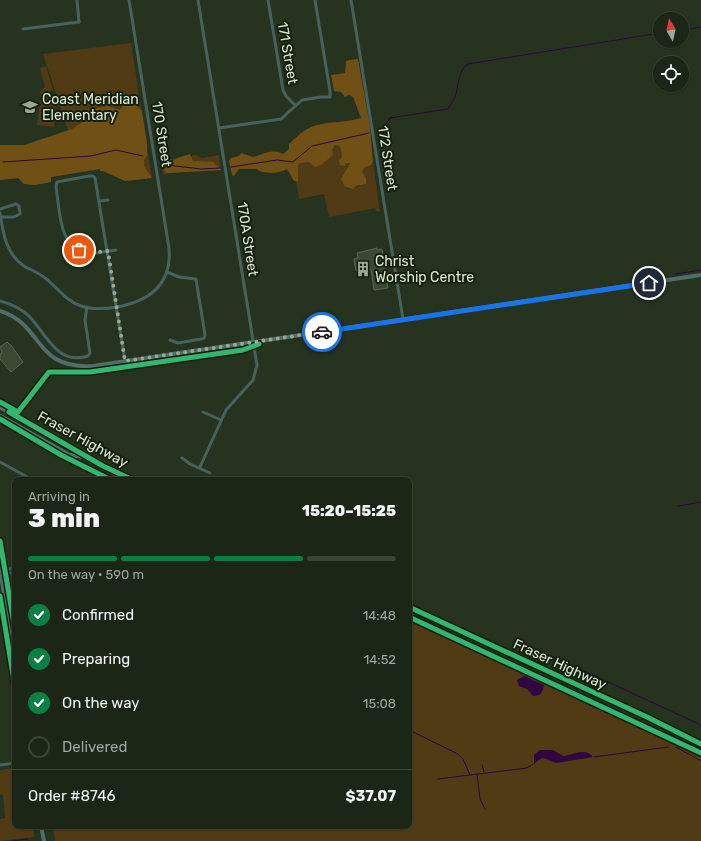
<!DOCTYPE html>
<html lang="en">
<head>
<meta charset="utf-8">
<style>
	body { margin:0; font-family:Rubik,sans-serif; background:#293223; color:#f1f3f6; height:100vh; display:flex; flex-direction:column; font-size:15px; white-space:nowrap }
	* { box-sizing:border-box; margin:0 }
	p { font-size:13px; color:#a0a5a1 }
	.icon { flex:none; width:22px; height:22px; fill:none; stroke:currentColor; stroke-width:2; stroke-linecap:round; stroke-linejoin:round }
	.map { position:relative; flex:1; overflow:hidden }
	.sheet { position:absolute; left:12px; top:477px; width:400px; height:352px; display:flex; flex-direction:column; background:#1c2616; border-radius:8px; box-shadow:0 1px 3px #0004,0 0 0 1px #3a4335 }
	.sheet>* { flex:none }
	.needle { width:26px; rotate:351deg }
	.controls { position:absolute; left:653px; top:12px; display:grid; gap:8px }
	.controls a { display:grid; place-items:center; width:36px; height:36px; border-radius:50%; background:#1c2616; box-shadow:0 1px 3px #0004,0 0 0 1px #3a4335; font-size:20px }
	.pin { position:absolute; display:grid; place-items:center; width:34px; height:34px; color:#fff; margin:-17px; border:2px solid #fff; border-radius:50%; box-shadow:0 1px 4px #0007 }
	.courier { position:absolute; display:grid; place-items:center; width:40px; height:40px; margin:-20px; border:3px solid #1a73e8; border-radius:50%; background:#fff; color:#222; box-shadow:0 1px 5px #0007 }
	.head em { font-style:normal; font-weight:800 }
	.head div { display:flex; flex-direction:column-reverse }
	.head { display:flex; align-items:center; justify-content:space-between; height:68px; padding:0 16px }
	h1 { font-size:26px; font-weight:800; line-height:30px }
	.bar { display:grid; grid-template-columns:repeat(4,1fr); gap:6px 4px; align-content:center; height:48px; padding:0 16px }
	.bar i { height:5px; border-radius:3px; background:#3a4335 }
	.bar .current { background:#0b8043 }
	.bar p { grid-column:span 4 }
	.line { display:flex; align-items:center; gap:10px; padding:0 16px; border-top:1px solid #3a4335 }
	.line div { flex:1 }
	ol { padding:0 16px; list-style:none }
	li { display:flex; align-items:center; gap:12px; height:44px }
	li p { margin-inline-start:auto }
	li .icon { padding:4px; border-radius:50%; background:#0b8043; color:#fff; stroke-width:4 }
	li:last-child { color:#a0a5a1 }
	li i { width:22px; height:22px; border:2px solid #3a4335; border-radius:50% }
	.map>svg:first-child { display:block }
	.green { fill:#503b15 }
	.forest { fill:#705015 }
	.water { fill:#310641 }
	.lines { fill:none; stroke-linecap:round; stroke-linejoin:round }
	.stream { stroke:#310641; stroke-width:1 }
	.building { fill:#3c4932; stroke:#5a6653 }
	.minor { stroke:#46625e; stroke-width:3 }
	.secondary { stroke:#506d6a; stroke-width:4 }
	.primary { stroke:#507470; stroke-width:4.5 }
	.cycleway-casing { stroke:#15200f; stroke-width:8 }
	.cycleway { stroke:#33b770; stroke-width:5 }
	.done { stroke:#9aa892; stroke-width:4; stroke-dasharray:0 7.2 }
	.route { stroke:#1a73e8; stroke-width:5 }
	.labels { text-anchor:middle; stroke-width:4; stroke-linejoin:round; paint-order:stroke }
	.street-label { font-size:14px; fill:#d8e7d0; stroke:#15200f }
	.poi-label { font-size:14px; fill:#d8e7d0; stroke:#15200f; text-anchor:start }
</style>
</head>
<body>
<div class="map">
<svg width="701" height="841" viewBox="0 0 701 841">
	<rect width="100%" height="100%" fill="#26331e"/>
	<g class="green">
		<polygon points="131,43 152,178 125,181 103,171 100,171 100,169 51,177 51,182 35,185 24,184 18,178 2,180 0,160 75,151 43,54"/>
		<polygon points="46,66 53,90 49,92 51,98 56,99 54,127 37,125 41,97 40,91 45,87 40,68"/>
		<path d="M365,117l2,7 -54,7 8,34 5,-5 9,-15 4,1c4,6 2,11 7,17l4,-1 -9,17 4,8 4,2 17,-5v-6l-4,-6 2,-4 7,-3 2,-3 7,50 -4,-1 -1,-3 -46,9 -5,-23 -25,5 -9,-56 11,-10 11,-6 37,-5z"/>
		<path d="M196,155l6,3 17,-3 2,15c-20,2 -38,1 -58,4l-2,-13z"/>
		<polygon points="409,615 701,752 701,841 55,841 53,826 409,826"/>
		<polygon points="15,768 15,826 33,826 34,837 0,841 0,819 5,818 3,795 0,794 0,770"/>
	</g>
	<g class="forest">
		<path d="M358,59l12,67 3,36 -2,3 -7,3 -2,4 4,6v6l-10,2 -3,3 -8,-2 -4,-8 9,-16h-4l-1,3 -5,-1 -1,-4 3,-4 -1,-8 -2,-3 -4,-1 -3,5 1,5 -12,10 -6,2 -6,-5 -9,1 -2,3v15h-4l-7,-12c-6,4 -24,6 -30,0h-18l-5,7 -2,-1 -3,-14 2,-3 8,-2 2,-3 12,4c11,-3 19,-9 30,-3l6,-5v-5c7,-6 13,-13 22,-17 16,-6 34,-4 50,-9l-8,-21 -4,-2 -4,2 -4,-5 -7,-1 -3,-16 14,-2 1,-12 3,-1z"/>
		<polygon points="134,103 142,111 147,143 147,155 144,160 144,166 152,178 125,181 103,171 100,171 100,169 51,177 51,182 35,185 24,184 18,178 0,180 0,145 24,145 72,129 84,121 82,113 83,111 108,106 120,110 125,104"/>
		<polygon points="190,154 193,161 213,162 222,170 166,173 164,169 177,158"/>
	</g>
	<g class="water">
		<path d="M524,676l20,9c-2,7 -2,11 -11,11l-6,-7 -8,-3 -2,-6z"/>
		<path d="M540,750h13l10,6c10,-1 22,-9 30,1l-37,6c-12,-4 -11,-9 -22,1v-9z"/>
	</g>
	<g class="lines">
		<g class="stream">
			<polyline points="682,30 701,27"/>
			<path d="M379,131l5,-4 6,-9 58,-9c3,-5 6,-9 8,-15 3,-10 2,-24 12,-30l192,-31"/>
			<polyline points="3,162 91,156 116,150 143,156"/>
			<polyline points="167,165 201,169 221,168"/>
			<polyline points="231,167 277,160 293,162 312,146 369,133"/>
			<polyline points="676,274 701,270"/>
			<polyline points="678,506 701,502"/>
			<polyline points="534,650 580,669 701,725"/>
			<polyline points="409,730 458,754 463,759 470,775"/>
			<polyline points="676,747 701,761"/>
			<polyline points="594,757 668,747"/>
			<polyline points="482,765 484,772"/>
			<polyline points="477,774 480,799 485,809"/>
			<polyline points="438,779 527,768 533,764"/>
			<polyline points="12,841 27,839 29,841"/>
		</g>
	</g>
	<g class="building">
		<polygon points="377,248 377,250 382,249 388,288 374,290 371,269 356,271 354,259 358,258 357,253"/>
		<polygon points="7,342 10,345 11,345 23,362 11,372 0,359 0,354 2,352 0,347"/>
	</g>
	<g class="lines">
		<g class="minor">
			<polyline points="77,0 79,22"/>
			<polyline points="198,0 257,365 253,380 226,410 200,467"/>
			<polyline points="268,0 283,90 286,96 295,105"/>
			<polyline points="351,0 403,319"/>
			<polyline points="23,29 79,22"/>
			<polyline points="219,128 281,119 302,100 321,97 330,97 330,91 315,0"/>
			<polyline points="100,201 108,200"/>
			<polyline points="0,209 16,204 19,206 20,214 14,217 1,217"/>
			<path d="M0,213c3,20 6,41 24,53 7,4 15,7 21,12 12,9 21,23 36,28 12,4 24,3 36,1 33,-6 55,-23 52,-59l-40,-248"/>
			<path d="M116,250c-8,1 -17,3 -25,3 -33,-1 -31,-43 -35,-66l1,-5 32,-6h4l2,2 30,183"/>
			<polyline points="167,272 179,277 196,279 205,335 204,338 201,339 178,343 170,340"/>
			<path d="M0,301c11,3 22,8 30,16 16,17 27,49 58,39l2,-3 -5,-33 2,-13"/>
			<polyline points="203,412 221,420"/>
			<polyline points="182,458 190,464 210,473"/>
			<polyline points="0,462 33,480"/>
			<polyline points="0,571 15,568"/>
			<polyline points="1,575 15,572"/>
			<polyline points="0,612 7,611"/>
			<polyline points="0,765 15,763"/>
		</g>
		<g class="secondary">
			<path d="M0,311c45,14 32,58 93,55l608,-91"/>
			<polyline points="0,568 15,664"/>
			<polyline points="41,826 44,841"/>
		</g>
		<g class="primary">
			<polyline points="0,407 103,466 133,480"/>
			<polyline points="0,416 69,455 87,457"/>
			<polyline points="409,607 647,717 701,744"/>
		</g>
		<defs>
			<g id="cycleway">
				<polyline points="0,402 18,412 49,372 90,372 243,350 259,344"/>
				<polyline points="9,412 103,466 133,480"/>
				<polyline points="0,419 61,455 111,480"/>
				<polyline points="0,541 15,630"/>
				<polyline points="0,596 15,687"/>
				<polyline points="409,607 647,717 701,744"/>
				<polyline points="409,617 701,753"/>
			</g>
		</defs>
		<use href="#cycleway" class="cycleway-casing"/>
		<use href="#cycleway" class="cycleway"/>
	</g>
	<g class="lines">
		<polyline class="done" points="79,250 90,253 108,251 125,361 322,332"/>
		<polyline class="route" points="322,332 649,283"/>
	</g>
	<defs>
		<symbol id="school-bare" viewBox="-9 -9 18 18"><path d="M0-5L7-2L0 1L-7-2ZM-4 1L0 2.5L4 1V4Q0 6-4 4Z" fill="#9aa892" stroke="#15200f" stroke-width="2.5" paint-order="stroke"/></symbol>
		<symbol id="building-bare" viewBox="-9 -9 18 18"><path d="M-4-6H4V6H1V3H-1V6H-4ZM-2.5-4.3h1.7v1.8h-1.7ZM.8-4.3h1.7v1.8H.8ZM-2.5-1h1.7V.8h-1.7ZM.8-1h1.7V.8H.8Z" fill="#9aa892" stroke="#15200f" stroke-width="2.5" paint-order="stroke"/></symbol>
	</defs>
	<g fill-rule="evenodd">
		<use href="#school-bare" x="19" y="96" width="22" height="22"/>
		<use href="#building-bare" x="352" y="258" width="22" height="22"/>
	</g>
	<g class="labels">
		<g class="street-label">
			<text transform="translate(288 53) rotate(80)" y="5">171 Street</text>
			<text transform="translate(162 134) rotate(81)" y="5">170 Street</text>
			<text transform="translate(388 158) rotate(81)" y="5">172 Street</text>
			<text transform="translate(248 239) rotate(81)" y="5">170A Street</text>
			<text transform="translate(83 439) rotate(29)" y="5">Fraser Highway</text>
			<text transform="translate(560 664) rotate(25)" y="5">Fraser Highway</text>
		</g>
		<g class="poi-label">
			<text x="42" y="104">Coast Meridian<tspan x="42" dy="16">Elementary</tspan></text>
			<text x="375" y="266">Christ<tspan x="375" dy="16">Worship Centre</tspan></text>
		</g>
	</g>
</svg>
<div class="controls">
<a><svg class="needle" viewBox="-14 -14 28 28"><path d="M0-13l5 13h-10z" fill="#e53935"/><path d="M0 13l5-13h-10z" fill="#a0a5a1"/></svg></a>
<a><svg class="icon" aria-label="locate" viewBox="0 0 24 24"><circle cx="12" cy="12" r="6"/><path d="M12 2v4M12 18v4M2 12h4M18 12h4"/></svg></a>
</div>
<div class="pin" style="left:79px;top:250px;background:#ea580c"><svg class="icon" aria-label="bag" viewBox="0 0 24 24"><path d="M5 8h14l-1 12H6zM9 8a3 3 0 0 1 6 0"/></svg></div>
<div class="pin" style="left:649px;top:283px;background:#1f2937"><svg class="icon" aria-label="home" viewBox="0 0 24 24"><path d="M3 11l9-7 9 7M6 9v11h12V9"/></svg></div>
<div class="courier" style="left:322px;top:332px"><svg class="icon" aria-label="car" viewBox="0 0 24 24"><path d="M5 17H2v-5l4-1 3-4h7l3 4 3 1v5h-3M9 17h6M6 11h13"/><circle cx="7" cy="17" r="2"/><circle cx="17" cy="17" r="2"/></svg></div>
<section class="sheet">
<div class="head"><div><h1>3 min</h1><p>Arriving in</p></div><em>15:20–15:25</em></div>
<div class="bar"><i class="current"></i><i class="current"></i><i class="current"></i><i></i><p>On the way · 590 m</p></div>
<ol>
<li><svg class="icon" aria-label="check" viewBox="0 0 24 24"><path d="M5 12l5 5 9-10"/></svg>Confirmed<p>14:48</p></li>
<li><svg class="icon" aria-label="check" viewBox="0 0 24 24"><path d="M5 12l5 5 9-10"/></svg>Preparing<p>14:52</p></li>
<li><svg class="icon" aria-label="check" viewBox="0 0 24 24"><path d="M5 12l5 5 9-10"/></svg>On the way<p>15:08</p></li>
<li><i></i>Delivered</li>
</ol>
<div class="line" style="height:52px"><div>Order #8746</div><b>$37.07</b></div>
</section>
</div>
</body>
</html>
